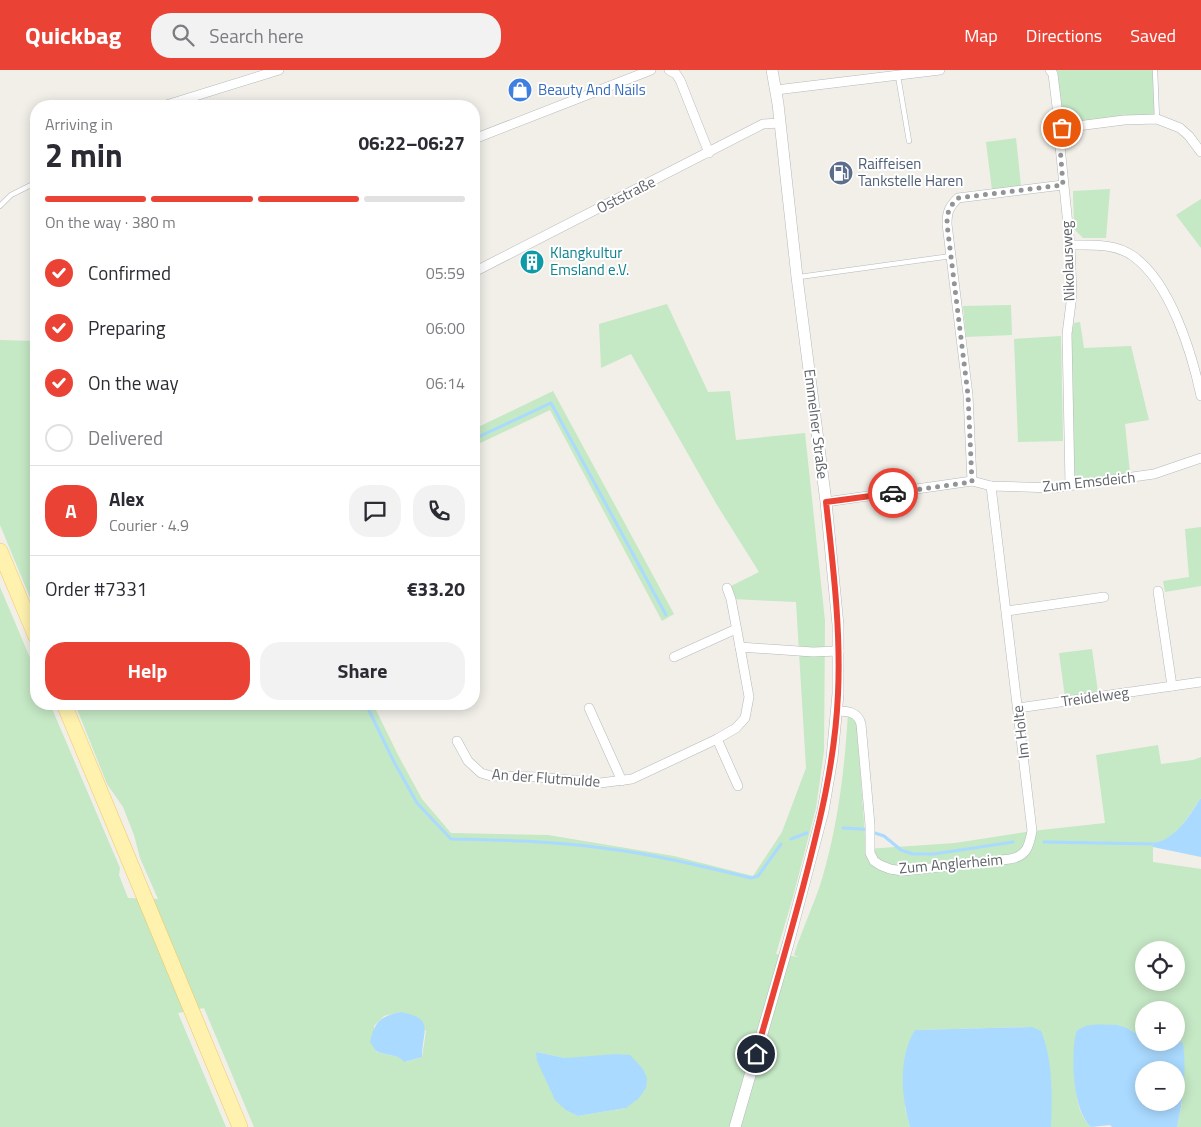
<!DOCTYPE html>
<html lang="en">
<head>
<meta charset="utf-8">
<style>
	body { margin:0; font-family:"Titillium Web",sans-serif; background:#f2f2f3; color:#2b2b33; height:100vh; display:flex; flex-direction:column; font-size:19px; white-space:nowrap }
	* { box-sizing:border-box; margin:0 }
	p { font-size:16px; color:#7c7c81 }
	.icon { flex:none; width:28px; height:28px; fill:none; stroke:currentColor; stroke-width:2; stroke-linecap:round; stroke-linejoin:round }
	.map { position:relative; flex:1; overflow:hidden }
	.drawer { position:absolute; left:30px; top:30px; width:450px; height:610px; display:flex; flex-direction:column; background:#fff; border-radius:20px; box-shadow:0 2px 12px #0003 }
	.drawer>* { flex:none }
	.fabs { position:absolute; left:1135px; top:871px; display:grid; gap:10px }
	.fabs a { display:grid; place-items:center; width:50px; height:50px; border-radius:50%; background:#fff; box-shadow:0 2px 12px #0003; font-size:25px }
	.pin { position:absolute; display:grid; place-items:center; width:42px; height:42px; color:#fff; margin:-21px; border:2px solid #fff; border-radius:50%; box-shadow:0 1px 5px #0007 }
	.courier { position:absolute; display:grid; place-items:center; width:50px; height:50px; margin:-25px; border:4px solid #ea4335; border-radius:50%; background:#fff; color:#222; box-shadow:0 1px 6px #0007 }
	.headline em { font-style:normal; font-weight:700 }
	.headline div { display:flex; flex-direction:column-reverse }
	.headline { display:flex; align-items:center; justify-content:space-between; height:85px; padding:0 15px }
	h1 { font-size:32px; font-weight:700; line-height:38px }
	.bar { display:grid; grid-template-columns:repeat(4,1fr); gap:8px 5px; align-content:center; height:60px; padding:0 15px }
	.bar i { height:6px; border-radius:4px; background:#e1e1e2 }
	.bar .selected { background:#ea4335 }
	.bar p { grid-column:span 4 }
	.line { display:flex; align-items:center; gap:12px; padding:0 15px; border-top:1px solid #e1e1e2 }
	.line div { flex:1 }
	.round { display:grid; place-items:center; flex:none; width:52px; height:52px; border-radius:20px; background:#f2f2f3 }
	ol { padding:0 15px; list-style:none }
	li { display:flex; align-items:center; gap:15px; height:55px }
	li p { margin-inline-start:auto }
	li .icon { padding:5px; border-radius:50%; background:#ea4335; color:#fff; stroke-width:4 }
	li:last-child { color:#7c7c81 }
	li i { width:28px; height:28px; border:2px solid #e1e1e2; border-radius:50% }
	.cta { display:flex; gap:10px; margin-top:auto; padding:10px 15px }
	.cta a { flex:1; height:58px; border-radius:20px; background:#ea4335; color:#fff; font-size:20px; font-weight:700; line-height:58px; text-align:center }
	.cta a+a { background:#f2f2f3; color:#2b2b33 }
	header { display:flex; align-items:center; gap:30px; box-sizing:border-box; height:70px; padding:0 25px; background:#ea4335; color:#fff }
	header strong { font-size:24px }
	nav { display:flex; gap:28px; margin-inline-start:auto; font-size:18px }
	.search { width:350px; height:45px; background:#f2f2f3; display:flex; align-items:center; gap:12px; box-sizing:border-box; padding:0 18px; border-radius:20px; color:#7c7c81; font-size:19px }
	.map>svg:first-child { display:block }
	.green { fill:#c5e8c5; fill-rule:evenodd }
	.water { fill:#aadaff; fill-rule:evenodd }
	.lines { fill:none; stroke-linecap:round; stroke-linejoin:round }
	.stream { stroke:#aadaff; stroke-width:3 }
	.service-casing { stroke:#b5b8bc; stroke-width:5.5 }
	.minor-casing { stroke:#b5b8bc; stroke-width:10 }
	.tertiary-casing { stroke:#b5b8bc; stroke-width:12 }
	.primary-casing { stroke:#f2c960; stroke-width:16 }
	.service { stroke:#fff; stroke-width:4.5 }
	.minor { stroke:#fff; stroke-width:9 }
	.tertiary { stroke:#fff; stroke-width:11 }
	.primary { stroke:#fff2af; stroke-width:15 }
	.done { stroke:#929495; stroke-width:5; stroke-dasharray:0 9 }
	.route { stroke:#ea4335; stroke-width:6 }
	.labels { text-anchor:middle; stroke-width:4; stroke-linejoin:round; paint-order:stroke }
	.shop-label { font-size:15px; fill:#366cbe; stroke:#fff; text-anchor:start }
	.service-label { font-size:15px; fill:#4e5e75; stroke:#fff; text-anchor:start }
	.street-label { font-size:15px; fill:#5f6368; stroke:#fff }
	.culture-label { font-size:15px; fill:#0d838f; stroke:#fff; text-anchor:start }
</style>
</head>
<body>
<header>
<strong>Quickbag</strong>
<div class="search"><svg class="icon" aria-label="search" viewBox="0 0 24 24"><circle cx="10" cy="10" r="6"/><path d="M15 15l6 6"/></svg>Search here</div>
<nav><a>Map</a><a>Directions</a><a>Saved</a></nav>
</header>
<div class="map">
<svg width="1201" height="1057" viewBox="0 0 1201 1057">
	<rect width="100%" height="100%" fill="#f1efe8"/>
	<g class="green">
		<polygon points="1050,0 1156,0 1157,49 1062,58"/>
		<polygon points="1016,68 1021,116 992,120 986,72"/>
		<polygon points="1110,119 1106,168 1083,168 1074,159 1073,121"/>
		<polygon points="1201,129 1201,178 1176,145"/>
		<path d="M667,234l41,88 22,-1 6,49 69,-7 20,188 -1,130 -8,57 -23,89 -17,57 23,3 -5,-2c8,-26 20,-50 28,-76 16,-54 23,-112 26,-167l8,3 10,134 89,-6 77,-12 73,-8 -9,-68 62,-10 3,19 32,-4 8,-3v41l-20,29 -9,9 -11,5 -8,2v19l48,7v258h-24l5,-24 2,-50 -8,-13v-30h-32v28l-17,-10 -24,-3 -29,37c2,21 0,50 17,65h-40l-1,-52 -18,-48 -117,3 -10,78 5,19h-656l-50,-119 -26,5 48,114h-226v-540l36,85v32h14l70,164 -1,7 9,23 30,1 -18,-41 -6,-23 -11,-28 -16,-23 -32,-80h298l25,51 24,44 29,34 97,2 126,21 79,20 29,-44 24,-64 -10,-166 -65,-3 -4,-11 32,-16 -42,-67 -86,-151 -30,14 -2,-44zM1144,880h32v32h-32zM400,942l26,19 -4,26 -16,5 -8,-5 -22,-5 -2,-26 10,-10zM536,982l29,6 61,50 -48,8 -11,-5z"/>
		<polygon points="1011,235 1012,265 966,267 963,236"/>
		<polygon points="1080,252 1084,278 1131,276 1149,350 1125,354 1130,403 1083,410 1076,407 1074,401 1071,267 1074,253"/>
		<polygon points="1061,266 1063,371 1018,372 1014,269"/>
		<polygon points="0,270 36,271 36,542 0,455"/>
		<polygon points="553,321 674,544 662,551 550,340 474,376 474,359"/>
		<polygon points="1201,457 1201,516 1165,522 1163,511 1189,507 1185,459"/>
		<polygon points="1092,579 1098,622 1065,627 1059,583"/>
	</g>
	<g class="water">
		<path d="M1201,728v59l-48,-10v-4c24,-4 35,-26 48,-45z"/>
		<path d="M400,942c36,6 22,19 22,45l-17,5 -7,-5 -21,-5 -7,-10c5,-20 9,-25 30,-30z"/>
		<path d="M1117,955l10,3 17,10v4h32l1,-2 6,3c4,28 0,57 -6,84h-65l-2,-2 -19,2c-19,-17 -20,-72 -15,-95 9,-10 29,-7 41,-7zM1144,1000h32v32h-32z"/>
		<path d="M1032,957l9,4c12,29 11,64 10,96h-141c-9,-30 -12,-70 5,-97z"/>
		<polygon points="536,982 565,988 617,984 630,985 643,999 647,1008 646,1018 639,1028 626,1038 578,1046 567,1041 555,1030 537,991"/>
	</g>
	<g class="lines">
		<g class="stream">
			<polyline points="474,369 551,333 666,545"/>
			<path d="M366,634l27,56 24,43 34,36c51,1 101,2 151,9 51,6 100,18 149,30l7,-2 23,-32"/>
			<polyline points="843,758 863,759 884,766 901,780 913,784 934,784 1013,772"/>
			<polyline points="791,769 807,763"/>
			<polyline points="1044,772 1156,774"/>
		</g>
		<defs>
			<g id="service">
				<polyline points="1155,0 1157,49"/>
				<polyline points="898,6 909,71"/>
				<polyline points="0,136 11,125 35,113"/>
				<polyline points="799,207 951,186"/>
			</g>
			<g id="minor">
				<polyline points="669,0 676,4 680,10 709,83"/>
				<polyline points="1050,0 1053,4 1058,45 1062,58 1060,76 1070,175 1072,225 1067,264 1070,415"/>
				<polyline points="776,20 940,0"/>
				<polyline points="163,36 279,0"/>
				<polyline points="1062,58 1124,50 1157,49 1180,58 1189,66 1201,82"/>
				<polyline points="474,69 651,0"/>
				<polyline points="36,99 35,113 36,117"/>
				<path d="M1070,175c21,0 45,-2 63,11 38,27 59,98 68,140"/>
				<polyline points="474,202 763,54 780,53"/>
				<path d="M972,411l-4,-86 -21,-171c0,-12 2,-17 11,-26l105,-13"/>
				<polyline points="826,432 972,411 991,416 1053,418 1154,404 1201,388"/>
				<polyline points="727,518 731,529 740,577"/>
				<polyline points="1158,521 1172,616"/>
				<polyline points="1007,541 1104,527"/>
				<polyline points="674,587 736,559"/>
				<polyline points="589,638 622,711"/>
				<polyline points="1018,638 1201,612"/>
				<path d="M837,641c11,0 21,1 24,13l9,101v28l4,8 6,4 10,4 13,2 107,-12c17,-3 19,-13 22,-28l-41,-345"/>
				<polyline points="717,669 738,716"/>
				<polyline points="457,671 468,691 481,703 491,706 538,707 600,713 632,709 717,669 736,658 745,648 749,627 740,577 813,582 839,581"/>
			</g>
			<polyline id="tertiary" points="735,1057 788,874 823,741 832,688 838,624 838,555 826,432 797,207 778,34 772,0"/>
			<g id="primary">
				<polyline points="0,481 36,567"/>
				<polyline points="64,634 240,1057"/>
			</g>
		</defs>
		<use href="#service" class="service-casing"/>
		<use href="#minor" class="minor-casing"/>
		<use href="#tertiary" class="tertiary-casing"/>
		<use href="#primary" class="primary-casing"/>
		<use href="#service" class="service"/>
		<use href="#minor" class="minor"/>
		<use href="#tertiary" class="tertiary"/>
		<use href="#primary" class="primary"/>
	</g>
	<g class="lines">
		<path class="done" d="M893,423l79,-11 -4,-87 -21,-171c0,-12 2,-17 11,-26l105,-13 -3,-39 2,-18"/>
		<path class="route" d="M756,984c16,-56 32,-111 47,-167 17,-65 32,-126 35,-193 3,-65 -5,-128 -12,-192l67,-9"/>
	</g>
	<defs>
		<symbol id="shop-disc" viewBox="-11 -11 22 22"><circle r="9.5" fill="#3f7fe0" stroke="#fff"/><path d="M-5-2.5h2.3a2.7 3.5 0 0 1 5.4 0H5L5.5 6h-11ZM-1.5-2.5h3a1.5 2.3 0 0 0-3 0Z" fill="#fff"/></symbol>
		<symbol id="fuel-disc" viewBox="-11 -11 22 22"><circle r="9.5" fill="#5c6f8a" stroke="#fff"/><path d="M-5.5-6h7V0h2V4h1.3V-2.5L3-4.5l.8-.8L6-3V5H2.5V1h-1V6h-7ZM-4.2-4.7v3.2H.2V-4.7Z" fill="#fff"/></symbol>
		<symbol id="building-disc" viewBox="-11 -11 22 22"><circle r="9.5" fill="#0f9aa8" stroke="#fff"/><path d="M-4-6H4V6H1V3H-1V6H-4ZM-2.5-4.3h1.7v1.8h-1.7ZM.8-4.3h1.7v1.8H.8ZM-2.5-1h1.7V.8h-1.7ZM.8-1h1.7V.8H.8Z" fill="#fff"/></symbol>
	</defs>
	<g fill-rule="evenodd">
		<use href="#shop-disc" x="506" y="6" width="28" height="28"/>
		<use href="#fuel-disc" x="827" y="89" width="28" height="28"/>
		<use href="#building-disc" x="518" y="178" width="28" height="28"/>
	</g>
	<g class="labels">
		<g class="shop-label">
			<text x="538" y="25">Beauty And Nails</text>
		</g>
		<g class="service-label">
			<text x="858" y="99">Raiffeisen<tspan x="858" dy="17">Tankstelle Haren</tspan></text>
		</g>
		<g class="street-label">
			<text transform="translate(626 125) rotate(-27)" y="5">Oststraße</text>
			<text transform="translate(1068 191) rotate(-92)" y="5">Nikolausweg</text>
			<text transform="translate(816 354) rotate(83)" y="5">Emmelner Straße</text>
			<text transform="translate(1089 412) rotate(-6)" y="5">Zum Emsdeich</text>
			<text transform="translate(1095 627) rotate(-8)" y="5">Treidelweg</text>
			<text transform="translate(1021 662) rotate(-97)" y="5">Im Holte</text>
			<text transform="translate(546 708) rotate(4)" y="5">An der Flutmulde</text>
			<text transform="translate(951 794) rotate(-5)" y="5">Zum Anglerheim</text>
		</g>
		<g class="culture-label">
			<text x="550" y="188">Klangkultur<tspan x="550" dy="17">Emsland e.V.</tspan></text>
		</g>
	</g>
</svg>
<div class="fabs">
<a><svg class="icon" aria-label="locate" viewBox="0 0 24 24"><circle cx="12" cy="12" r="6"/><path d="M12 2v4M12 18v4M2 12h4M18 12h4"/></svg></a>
<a>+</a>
<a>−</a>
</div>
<div class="pin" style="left:1062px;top:58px;background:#ea580c"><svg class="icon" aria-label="bag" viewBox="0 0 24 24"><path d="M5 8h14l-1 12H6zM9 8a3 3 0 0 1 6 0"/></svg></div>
<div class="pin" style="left:756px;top:984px;background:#1f2937"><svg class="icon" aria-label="home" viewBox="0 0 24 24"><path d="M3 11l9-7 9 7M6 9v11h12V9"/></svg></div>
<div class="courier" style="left:893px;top:423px"><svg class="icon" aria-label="car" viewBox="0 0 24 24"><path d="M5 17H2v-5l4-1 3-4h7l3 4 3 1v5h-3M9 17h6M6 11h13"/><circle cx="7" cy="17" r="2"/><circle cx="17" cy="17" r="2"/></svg></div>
<section class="drawer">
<div class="headline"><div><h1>2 min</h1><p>Arriving in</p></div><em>06:22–06:27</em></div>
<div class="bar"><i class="selected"></i><i class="selected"></i><i class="selected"></i><i></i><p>On the way · 380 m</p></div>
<ol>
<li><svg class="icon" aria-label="check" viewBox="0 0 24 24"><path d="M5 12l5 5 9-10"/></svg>Confirmed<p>05:59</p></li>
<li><svg class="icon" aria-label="check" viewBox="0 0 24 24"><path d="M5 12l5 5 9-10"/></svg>Preparing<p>06:00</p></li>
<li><svg class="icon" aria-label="check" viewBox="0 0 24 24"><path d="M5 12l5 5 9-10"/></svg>On the way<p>06:14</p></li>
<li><i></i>Delivered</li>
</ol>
<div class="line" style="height:90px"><b class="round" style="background:#ea4335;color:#fff">A</b><div><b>Alex</b><p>Courier · 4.9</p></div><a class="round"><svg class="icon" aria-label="chat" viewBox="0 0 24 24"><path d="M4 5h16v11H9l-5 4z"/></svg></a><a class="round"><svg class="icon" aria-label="phone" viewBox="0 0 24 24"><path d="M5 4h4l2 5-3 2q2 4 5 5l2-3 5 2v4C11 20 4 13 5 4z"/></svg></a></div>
<div class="line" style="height:65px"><div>Order #7331</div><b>€33.20</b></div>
<div class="cta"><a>Help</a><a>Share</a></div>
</section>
</div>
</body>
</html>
